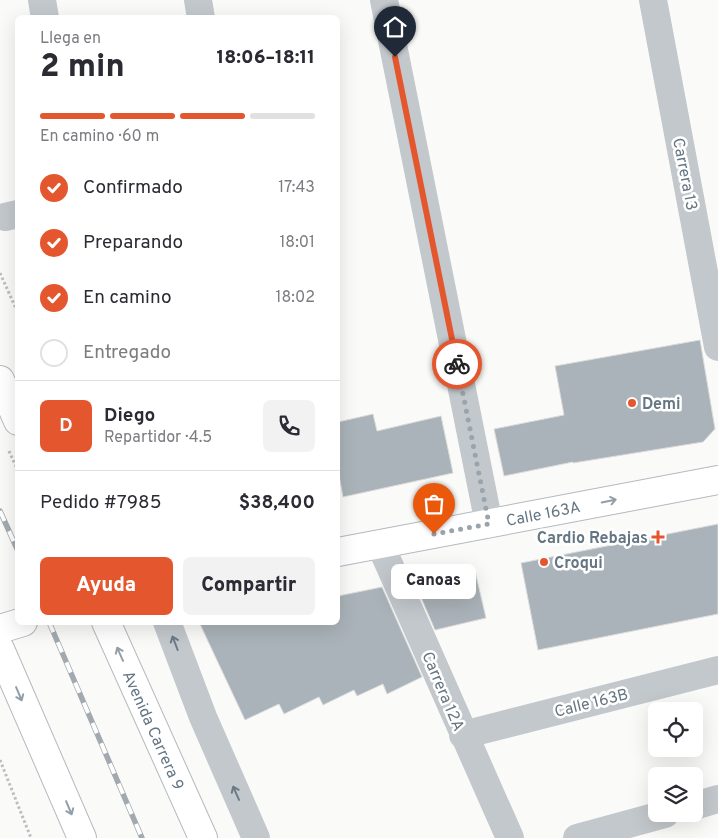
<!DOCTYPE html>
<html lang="es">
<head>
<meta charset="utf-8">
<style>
	body { margin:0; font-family:Overpass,sans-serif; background:#f2f2f3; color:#2b2b33; height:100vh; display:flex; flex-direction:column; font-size:19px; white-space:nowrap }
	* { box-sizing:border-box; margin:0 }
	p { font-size:16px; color:#7c7c81 }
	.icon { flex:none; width:28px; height:28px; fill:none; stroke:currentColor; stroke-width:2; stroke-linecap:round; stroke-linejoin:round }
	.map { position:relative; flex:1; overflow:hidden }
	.panel { position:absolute; left:15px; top:15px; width:325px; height:610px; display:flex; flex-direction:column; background:#fff; border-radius:8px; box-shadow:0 5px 20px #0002 }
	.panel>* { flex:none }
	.fabs { position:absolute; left:648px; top:702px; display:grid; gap:10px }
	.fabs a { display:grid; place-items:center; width:55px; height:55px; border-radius:8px; background:#fff; box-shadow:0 5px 20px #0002; font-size:25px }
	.pin { position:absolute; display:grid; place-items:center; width:42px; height:42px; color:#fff; margin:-51px -21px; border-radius:50% 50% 50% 0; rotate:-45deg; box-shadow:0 0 5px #0007 }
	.pin .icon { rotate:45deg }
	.courier { position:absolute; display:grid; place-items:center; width:50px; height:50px; margin:-25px; border:4px solid #e4572e; border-radius:50%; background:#fff; color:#222; box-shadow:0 1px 6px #0007 }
	.bubble { position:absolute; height:35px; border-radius:8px; background:#fff; box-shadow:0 5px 20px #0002; font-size:16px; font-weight:800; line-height:35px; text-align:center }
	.summary em { font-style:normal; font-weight:800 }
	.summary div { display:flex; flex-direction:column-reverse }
	.summary { display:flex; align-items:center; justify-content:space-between; height:85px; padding:0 25px }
	h1 { font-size:32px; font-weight:800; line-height:38px }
	.bar { display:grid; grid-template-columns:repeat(4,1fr); gap:8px 5px; align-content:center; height:60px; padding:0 25px }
	.bar i { height:6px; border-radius:4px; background:#e1e1e2 }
	.bar .on { background:#e4572e }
	.bar p { grid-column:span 4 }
	.line { display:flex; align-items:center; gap:12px; padding:0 25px; border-top:1px solid #e1e1e2 }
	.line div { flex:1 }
	.round { display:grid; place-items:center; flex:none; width:52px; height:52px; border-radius:8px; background:#f2f2f3 }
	ol { padding:0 25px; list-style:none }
	li { display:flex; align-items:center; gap:15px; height:55px }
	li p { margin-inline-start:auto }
	li .icon { padding:5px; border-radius:50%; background:#e4572e; color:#fff; stroke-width:4 }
	li:last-child { color:#7c7c81 }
	li i { width:28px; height:28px; border:2px solid #e1e1e2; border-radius:50% }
	.primary-button { display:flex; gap:10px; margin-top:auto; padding:10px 25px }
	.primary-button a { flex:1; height:58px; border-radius:8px; background:#e4572e; color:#fff; font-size:20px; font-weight:800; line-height:58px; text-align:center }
	.primary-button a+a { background:#f2f2f3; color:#2b2b33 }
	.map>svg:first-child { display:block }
	.building { fill:#aab3b9; stroke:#dcdcda }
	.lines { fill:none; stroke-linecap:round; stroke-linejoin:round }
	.secondary-casing { stroke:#b3babf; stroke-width:30 }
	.primary-casing { stroke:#b5babe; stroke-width:30 }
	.path { stroke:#bbbfc2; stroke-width:3; stroke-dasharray:2.5 2.5; stroke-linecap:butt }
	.minor { stroke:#c3c8cc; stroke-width:28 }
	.secondary { stroke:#fff; stroke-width:28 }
	.primary { stroke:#fff; stroke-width:28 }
	.rail-casing { stroke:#a2aab0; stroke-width:5.5 }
	.rail { stroke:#fff; stroke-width:4; stroke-dasharray:11; stroke-linecap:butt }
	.oneway { stroke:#939fa8 }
	.oneway2 { stroke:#6a7a87 }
	.done { stroke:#99a4ac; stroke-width:5; stroke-dasharray:0 9 }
	.route { stroke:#e4572e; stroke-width:6 }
	.poi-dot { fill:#e4572e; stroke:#fff; stroke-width:2 }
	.labels { text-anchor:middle; stroke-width:5; stroke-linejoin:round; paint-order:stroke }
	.street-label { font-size:16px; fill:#657683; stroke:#fff }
	.poi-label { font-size:16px; font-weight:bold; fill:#657683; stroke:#fff; text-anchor:start }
</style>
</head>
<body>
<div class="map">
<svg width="718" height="838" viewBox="0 0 718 838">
	<rect width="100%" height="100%" fill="#fafaf8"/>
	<g class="building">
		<polygon points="700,340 715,429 703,442 573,463 573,462 504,476 494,429 564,415 555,366"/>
		<polygon points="373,414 377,431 441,416 453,473 343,497 338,470 338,422"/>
		<polygon points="718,524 718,614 538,650 521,563"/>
		<polygon points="475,571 486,618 435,630 417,588 423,582"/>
		<polygon points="382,587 422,677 387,694 383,684 357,696 354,690 323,705 319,697 284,714 279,704 245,720 199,622 338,622 338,596"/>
	</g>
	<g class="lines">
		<defs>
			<g id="secondary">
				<polyline points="338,552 718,480"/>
				<polyline points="0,629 23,622"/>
			</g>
			<g id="primary">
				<polyline points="0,380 18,421"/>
				<polyline points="106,622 203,838"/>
				<polyline points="0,649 82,838"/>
			</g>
		</defs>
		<use href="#secondary" class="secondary-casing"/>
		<use href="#primary" class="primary-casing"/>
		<g class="path">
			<polyline points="0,273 18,313"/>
			<polyline points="9,451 18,471"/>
			<polyline points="0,760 31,838"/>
		</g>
		<g class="minor">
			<polyline points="42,0 45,18"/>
			<polyline points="198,0 201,18"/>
			<polyline points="384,0 489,524"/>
			<polyline points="653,0 718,347"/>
			<polyline points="5,217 18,214"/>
			<polyline points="380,544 510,838"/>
			<polyline points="167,622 203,717 256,838"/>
			<polyline points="463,735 718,670"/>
			<polyline points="694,806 718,799"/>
			<polyline points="577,838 665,814"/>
		</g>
		<use href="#secondary" class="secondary"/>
		<use href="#primary" class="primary"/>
		<defs>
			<g id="rail">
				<polyline points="0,511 18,551"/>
				<polyline points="49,622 142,838"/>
			</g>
		</defs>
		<use href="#rail" class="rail-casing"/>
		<use href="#rail" class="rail"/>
	</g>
	<defs><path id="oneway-shaft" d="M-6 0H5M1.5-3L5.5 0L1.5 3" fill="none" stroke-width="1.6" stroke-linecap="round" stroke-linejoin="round" transform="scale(1.25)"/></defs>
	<g class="oneway">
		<use href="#oneway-shaft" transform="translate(609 501) rotate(-11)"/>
		<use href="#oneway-shaft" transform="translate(120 654) rotate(-114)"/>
		<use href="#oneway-shaft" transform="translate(19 694) rotate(67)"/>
		<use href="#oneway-shaft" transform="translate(69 808) rotate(67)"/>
	</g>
	<g class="oneway2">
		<use href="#oneway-shaft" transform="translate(175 643) rotate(-111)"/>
		<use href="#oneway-shaft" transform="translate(236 793) rotate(-114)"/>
	</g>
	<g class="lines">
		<polyline class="done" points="434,534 489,524 457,364"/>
		<polyline class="route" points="395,57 457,364"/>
	</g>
	<g class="poi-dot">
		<circle cx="632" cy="403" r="5"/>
		<path d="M655.5 529.5h5v5h5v5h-5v5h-5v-5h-5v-5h5z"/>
		<circle cx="544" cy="562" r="5"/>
	</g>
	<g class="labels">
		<g class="street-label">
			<text transform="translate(686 174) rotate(79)" y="6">Carrera 13</text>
			<text transform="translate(543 513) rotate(-11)" y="6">Calle 163A</text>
			<text transform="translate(444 691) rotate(67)" y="6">Carrera 12A</text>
			<text transform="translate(591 702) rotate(-14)" y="6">Calle 163B</text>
			<text transform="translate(154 730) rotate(66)" y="6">Avenida Carrera 9</text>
		</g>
		<g class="poi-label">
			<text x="642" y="409">Demi</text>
			<text x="648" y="543" text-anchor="end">Cardio Rebajas</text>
			<text x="554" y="568">Croqui</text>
		</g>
	</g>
</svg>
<div class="fabs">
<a><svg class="icon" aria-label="locate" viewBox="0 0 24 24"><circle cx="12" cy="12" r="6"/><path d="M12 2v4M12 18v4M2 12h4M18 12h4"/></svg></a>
<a><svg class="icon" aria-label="layers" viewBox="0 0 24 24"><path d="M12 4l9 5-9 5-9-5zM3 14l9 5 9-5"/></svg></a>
</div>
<div class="pin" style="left:434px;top:534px;background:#ea580c"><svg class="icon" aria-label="bag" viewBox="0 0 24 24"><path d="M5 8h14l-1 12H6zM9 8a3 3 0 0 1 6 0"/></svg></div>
<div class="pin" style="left:395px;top:57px;background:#1f2937"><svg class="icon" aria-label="home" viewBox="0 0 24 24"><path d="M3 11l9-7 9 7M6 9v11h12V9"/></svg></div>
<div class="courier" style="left:457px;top:364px"><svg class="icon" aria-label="bike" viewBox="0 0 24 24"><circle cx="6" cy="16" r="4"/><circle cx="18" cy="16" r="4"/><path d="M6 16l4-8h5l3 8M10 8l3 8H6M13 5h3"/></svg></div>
<div class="bubble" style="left:391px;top:564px;width:85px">Canoas</div>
<section class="panel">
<div class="summary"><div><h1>2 min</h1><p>Llega en</p></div><em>18:06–18:11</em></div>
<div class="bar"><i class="on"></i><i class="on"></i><i class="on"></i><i></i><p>En camino · 60 m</p></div>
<ol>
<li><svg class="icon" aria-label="check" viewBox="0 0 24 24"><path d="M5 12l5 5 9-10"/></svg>Confirmado<p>17:43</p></li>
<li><svg class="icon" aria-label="check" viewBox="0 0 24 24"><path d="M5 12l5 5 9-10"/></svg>Preparando<p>18:01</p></li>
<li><svg class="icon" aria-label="check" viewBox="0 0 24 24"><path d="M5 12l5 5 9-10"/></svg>En camino<p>18:02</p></li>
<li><i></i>Entregado</li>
</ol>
<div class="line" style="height:90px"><b class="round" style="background:#e4572e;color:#fff">D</b><div><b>Diego</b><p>Repartidor · 4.5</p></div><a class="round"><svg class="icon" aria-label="phone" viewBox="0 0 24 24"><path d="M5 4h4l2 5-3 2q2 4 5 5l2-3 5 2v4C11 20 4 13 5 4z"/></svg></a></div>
<div class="line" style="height:65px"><div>Pedido #7985</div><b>$38,400</b></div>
<div class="primary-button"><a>Ayuda</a><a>Compartir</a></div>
</section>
</div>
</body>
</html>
